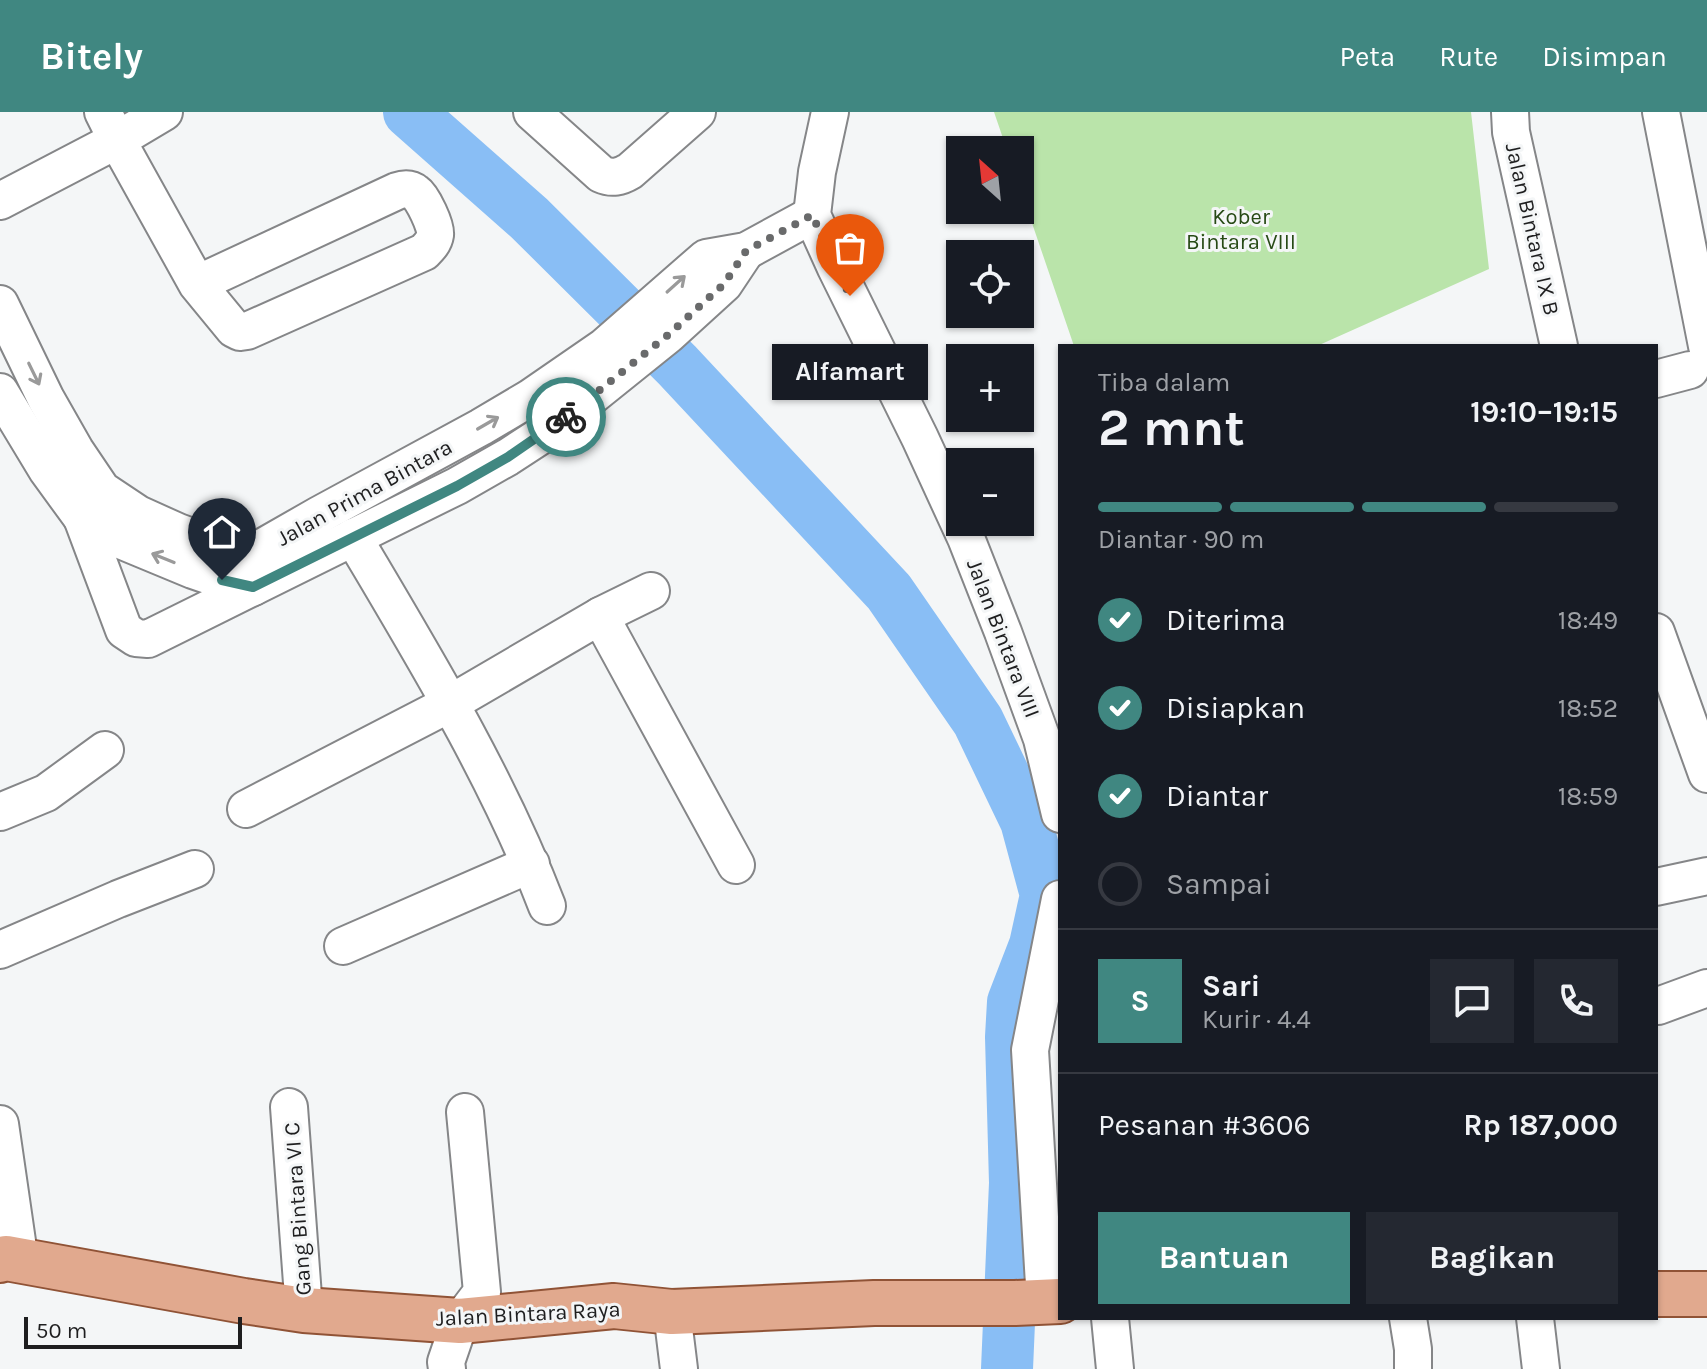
<!DOCTYPE html>
<html lang="id">
<head>
<meta charset="utf-8">
<style>
	body { margin:0; font-family:Karla,sans-serif; background:#242831; color:#f1f3f6; height:100vh; display:flex; flex-direction:column; font-size:30px; white-space:nowrap }
	* { box-sizing:border-box; margin:0 }
	p { font-size:26px; color:#9ea1a6 }
	.icon { flex:none; width:44px; height:44px; fill:none; stroke:currentColor; stroke-width:2; stroke-linecap:round; stroke-linejoin:round }
	.map { position:relative; flex:1; overflow:hidden }
	.drawer { position:absolute; left:1058px; top:232px; width:600px; height:976px; display:flex; flex-direction:column; background:#171b24; border-radius:0px; box-shadow:0 2px 6px #0004 }
	.drawer>* { flex:none }
	.needle { width:52px; rotate:333deg }
	.tools { position:absolute; left:946px; top:24px; display:grid; gap:16px }
	.tools a { display:grid; place-items:center; width:88px; height:88px; border-radius:0px; background:#171b24; box-shadow:0 2px 6px #0004; font-size:40px }
	.scale { position:absolute; left:24px; bottom:20px; width:218px; box-sizing:border-box; padding-left:8px; border:4px solid #1e1e1f; border-top:0; font-size:22px; line-height:28px; white-space:nowrap; color:#1e1e1f; -webkit-text-stroke:6px #f4f6f7; paint-order:stroke }
	.pin { position:absolute; display:grid; place-items:center; width:68px; height:68px; color:#fff; margin:-82px -34px; border-radius:50% 50% 50% 0; rotate:-45deg; box-shadow:0 0 8px #0007 }
	.pin .icon { rotate:45deg }
	.courier { position:absolute; display:grid; place-items:center; width:80px; height:80px; margin:-40px; border:6px solid #408781; border-radius:50%; background:#fff; color:#222; box-shadow:0 2px 10px #0007 }
	.bubble { position:absolute; height:56px; border-radius:0px; background:#171b24; box-shadow:0 2px 6px #0004; font-size:26px; font-weight:700; line-height:56px; text-align:center }
	.headline em { font-style:normal; font-weight:700 }
	.headline div { display:flex; flex-direction:column-reverse }
	.headline { display:flex; align-items:center; justify-content:space-between; height:136px; padding:0 40px }
	h1 { font-size:52px; font-weight:700; line-height:60px }
	.bar { display:grid; grid-template-columns:repeat(4,1fr); gap:12px 8px; align-content:center; height:96px; padding:0 40px }
	.bar i { height:10px; border-radius:6px; background:#363941 }
	.bar .current { background:#408781 }
	.bar p { grid-column:span 4 }
	.line { display:flex; align-items:center; gap:20px; padding:0 40px; border-top:2px solid #363941 }
	.line div { flex:1 }
	.round { display:grid; place-items:center; flex:none; width:84px; height:84px; border-radius:0px; background:#242831 }
	ol { padding:0 40px; list-style:none }
	li { display:flex; align-items:center; gap:24px; height:88px }
	li p { margin-inline-start:auto }
	li .icon { padding:8px; border-radius:50%; background:#408781; color:#fff; stroke-width:4 }
	li:last-child { color:#9ea1a6 }
	li i { width:44px; height:44px; border:4px solid #363941; border-radius:50% }
	.cta { display:flex; gap:16px; margin-top:auto; padding:16px 40px }
	.cta a { flex:1; height:92px; border-radius:0px; background:#408781; color:#fff; font-size:32px; font-weight:700; line-height:92px; text-align:center }
	.cta a+a { background:#242831; color:#f1f3f6 }
	header { display:flex; align-items:center; gap:48px; box-sizing:border-box; height:112px; padding:0 40px; background:#408781; color:#fff }
	header strong { font-size:38px }
	nav { display:flex; gap:44px; margin-inline-start:auto; font-size:28px }
	.map>svg:first-child { display:block }
	.green { fill:#bae4aa }
	.lines { fill:none; stroke-linecap:round; stroke-linejoin:round }
	.river { stroke:#89bef5; stroke-width:52 }
	.minor-casing { stroke:#858688; stroke-width:40 }
	.major-casing { stroke:#905336; stroke-width:48 }
	.minor { stroke:#fff; stroke-width:36 }
	.major { stroke:#e1a98e; stroke-width:44 }
	.oneway { stroke:#9a9a9a }
	.done { stroke:#696a6b; stroke-width:8; stroke-dasharray:0 14.4 }
	.route { stroke:#408781; stroke-width:10 }
	.labels { text-anchor:middle; stroke-width:6; stroke-linejoin:round; paint-order:stroke }
	.park-label { font-size:22px; fill:#274a15; stroke:#f4f6f7 }
	.street-label { font-size:22px; fill:#1e1e1f; stroke:#f4f6f7 }
</style>
</head>
<body>
<header>
<strong>Bitely</strong>
<nav><a>Peta</a><a>Rute</a><a>Disimpan</a></nav>
</header>
<div class="map">
<svg width="1707" height="1257" viewBox="0 0 1707 1257">
	<rect width="100%" height="100%" fill="#f4f6f7"/>
	<polygon class="green" points="994,0 1471,0 1489,157 1317,234 1074,234 1020,76 1020,38 1007,38"/>
	<g class="lines">
		<polyline class="river" points="409,0 529,106 677,253 889,480 978,609 1026,709 1046,783 1035,833 1013,890 1011,925 1015,1071 1007,1257"/>
		<defs>
			<g id="minor">
				<path d="M103,0l14,28 80,144 37,45 6,3 7,-1 177,-79c5,-5 10,-10 11,-17 2,-8 -13,-38 -19,-42 -6,-5 -13,-4 -19,-2l-200,93"/>
				<path d="M532,0l69,62c11,5 19,3 29,-3l67,-59"/>
				<polyline points="830,0 817,60 812,103 836,156 920,326 966,426 1003,520 1042,627 1060,702"/>
				<polyline points="1510,0 1511,20 1559,234"/>
				<polyline points="1661,0 1707,234"/>
				<polyline points="0,89 117,28 164,0"/>
				<polyline points="0,192 46,287 75,338 102,378 138,402 178,420 219,435 256,439 319,403 481,315 530,286 604,235 706,146 746,139 812,103"/>
				<polyline points="1656,267 1690,258"/>
				<polyline points="0,280 47,358 82,406 123,429 193,458 222,468 253,475 457,374 508,345 551,317 668,223 724,172 746,139"/>
				<polyline points="87,398 82,406 124,518 136,526 148,527 253,475 254,466"/>
				<path d="M353,425c71,120 144,239 194,369"/>
				<polyline points="600,504 736,753"/>
				<polyline points="1656,520 1707,662"/>
				<polyline points="246,697 451,591 600,504 651,479"/>
				<polyline points="0,700 46,681 105,638"/>
				<polyline points="1656,775 1707,764"/>
				<polyline points="343,834 531,752"/>
				<polyline points="0,838 118,787 195,757"/>
				<polyline points="1658,894 1707,876"/>
				<polyline points="289,995 304,1198"/>
				<polyline points="0,1012 20,1150"/>
				<polyline points="1045,1189 1030,938 1060,787"/>
				<polyline points="672,1200 679,1257"/>
				<polyline points="1110,1206 1115,1257"/>
				<polyline points="1408,1206 1413,1237 1413,1257"/>
				<polyline points="1535,1206 1541,1257"/>
				<polyline points="447,1257 446,1250 460,1209 482,1180 465,1000"/>
			</g>
			<g id="major">
				<polyline points="0,1148 6,1146 244,1189 304,1198 460,1209 614,1194 672,1200 874,1191 1015,1191 1060,1189"/>
				<polyline points="1656,1182 1707,1182"/>
			</g>
		</defs>
		<use href="#minor" class="minor-casing"/>
		<use href="#major" class="major-casing"/>
		<use href="#minor" class="minor"/>
		<use href="#major" class="major"/>
	</g>
	<defs><path id="oneway-shaft" d="M-6 0H5M1.5-3L5.5 0L1.5 3" fill="none" stroke-width="1.6" stroke-linecap="round" stroke-linejoin="round" transform="scale(2)"/></defs>
	<g class="oneway">
		<use href="#oneway-shaft" transform="translate(676 172) rotate(-42)"/>
		<use href="#oneway-shaft" transform="translate(34 262) rotate(64)"/>
		<use href="#oneway-shaft" transform="translate(488 311) rotate(-30)"/>
		<use href="#oneway-shaft" transform="translate(163 446) rotate(-158)"/>
	</g>
	<g class="lines">
		<polyline class="done" points="566,305 668,223 724,172 746,139 812,103 850,184"/>
		<polyline class="route" points="222,468 253,475 457,374 508,345 566,305"/>
	</g>
	<g class="labels">
		<g class="park-label">
			<text x="1241" y="112">Kober<tspan x="1241" dy="25">Bintara VIII</tspan></text>
		</g>
		<g class="street-label">
			<text transform="translate(1533 117) rotate(77)" y="8">Jalan Bintara IX B</text>
			<text transform="translate(364 380) rotate(-29)" y="8">Jalan Prima Bintara</text>
			<text transform="translate(1004 526) rotate(69)" y="8">Jalan Bintara VIII</text>
			<text transform="translate(297 1097) rotate(-94)" y="8">Gang Bintara VI C</text>
			<text transform="translate(528 1201) rotate(-3)" y="8">Jalan Bintara Raya</text>
		</g>
	</g>
</svg>
<div class="tools">
<a><svg class="needle" viewBox="-14 -14 28 28"><path d="M0-13l5 13h-10z" fill="#e53935"/><path d="M0 13l5-13h-10z" fill="#9ea1a6"/></svg></a>
<a><svg class="icon" aria-label="locate" viewBox="0 0 24 24"><circle cx="12" cy="12" r="6"/><path d="M12 2v4M12 18v4M2 12h4M18 12h4"/></svg></a>
<a>+</a>
<a>−</a>
</div>
<div class="scale">50 m</div>
<div class="pin" style="left:850px;top:184px;background:#ea580c"><svg class="icon" aria-label="bag" viewBox="0 0 24 24"><path d="M5 8h14l-1 12H6zM9 8a3 3 0 0 1 6 0"/></svg></div>
<div class="pin" style="left:222px;top:468px;background:#1f2937"><svg class="icon" aria-label="home" viewBox="0 0 24 24"><path d="M3 11l9-7 9 7M6 9v11h12V9"/></svg></div>
<div class="courier" style="left:566px;top:305px"><svg class="icon" aria-label="bike" viewBox="0 0 24 24"><circle cx="6" cy="16" r="4"/><circle cx="18" cy="16" r="4"/><path d="M6 16l4-8h5l3 8M10 8l3 8H6M13 5h3"/></svg></div>
<div class="bubble" style="left:772px;top:232px;width:156px">Alfamart</div>
<section class="drawer">
<div class="headline"><div><h1>2 mnt</h1><p>Tiba dalam</p></div><em>19:10–19:15</em></div>
<div class="bar"><i class="current"></i><i class="current"></i><i class="current"></i><i></i><p>Diantar · 90 m</p></div>
<ol>
<li><svg class="icon" aria-label="check" viewBox="0 0 24 24"><path d="M5 12l5 5 9-10"/></svg>Diterima<p>18:49</p></li>
<li><svg class="icon" aria-label="check" viewBox="0 0 24 24"><path d="M5 12l5 5 9-10"/></svg>Disiapkan<p>18:52</p></li>
<li><svg class="icon" aria-label="check" viewBox="0 0 24 24"><path d="M5 12l5 5 9-10"/></svg>Diantar<p>18:59</p></li>
<li><i></i>Sampai</li>
</ol>
<div class="line" style="height:144px"><b class="round" style="background:#408781;color:#fff">S</b><div><b>Sari</b><p>Kurir · 4.4</p></div><a class="round"><svg class="icon" aria-label="chat" viewBox="0 0 24 24"><path d="M4 5h16v11H9l-5 4z"/></svg></a><a class="round"><svg class="icon" aria-label="phone" viewBox="0 0 24 24"><path d="M5 4h4l2 5-3 2q2 4 5 5l2-3 5 2v4C11 20 4 13 5 4z"/></svg></a></div>
<div class="line" style="height:104px"><div>Pesanan #3606</div><b>Rp 187,000</b></div>
<div class="cta"><a>Bantuan</a><a>Bagikan</a></div>
</section>
</div>
</body>
</html>
